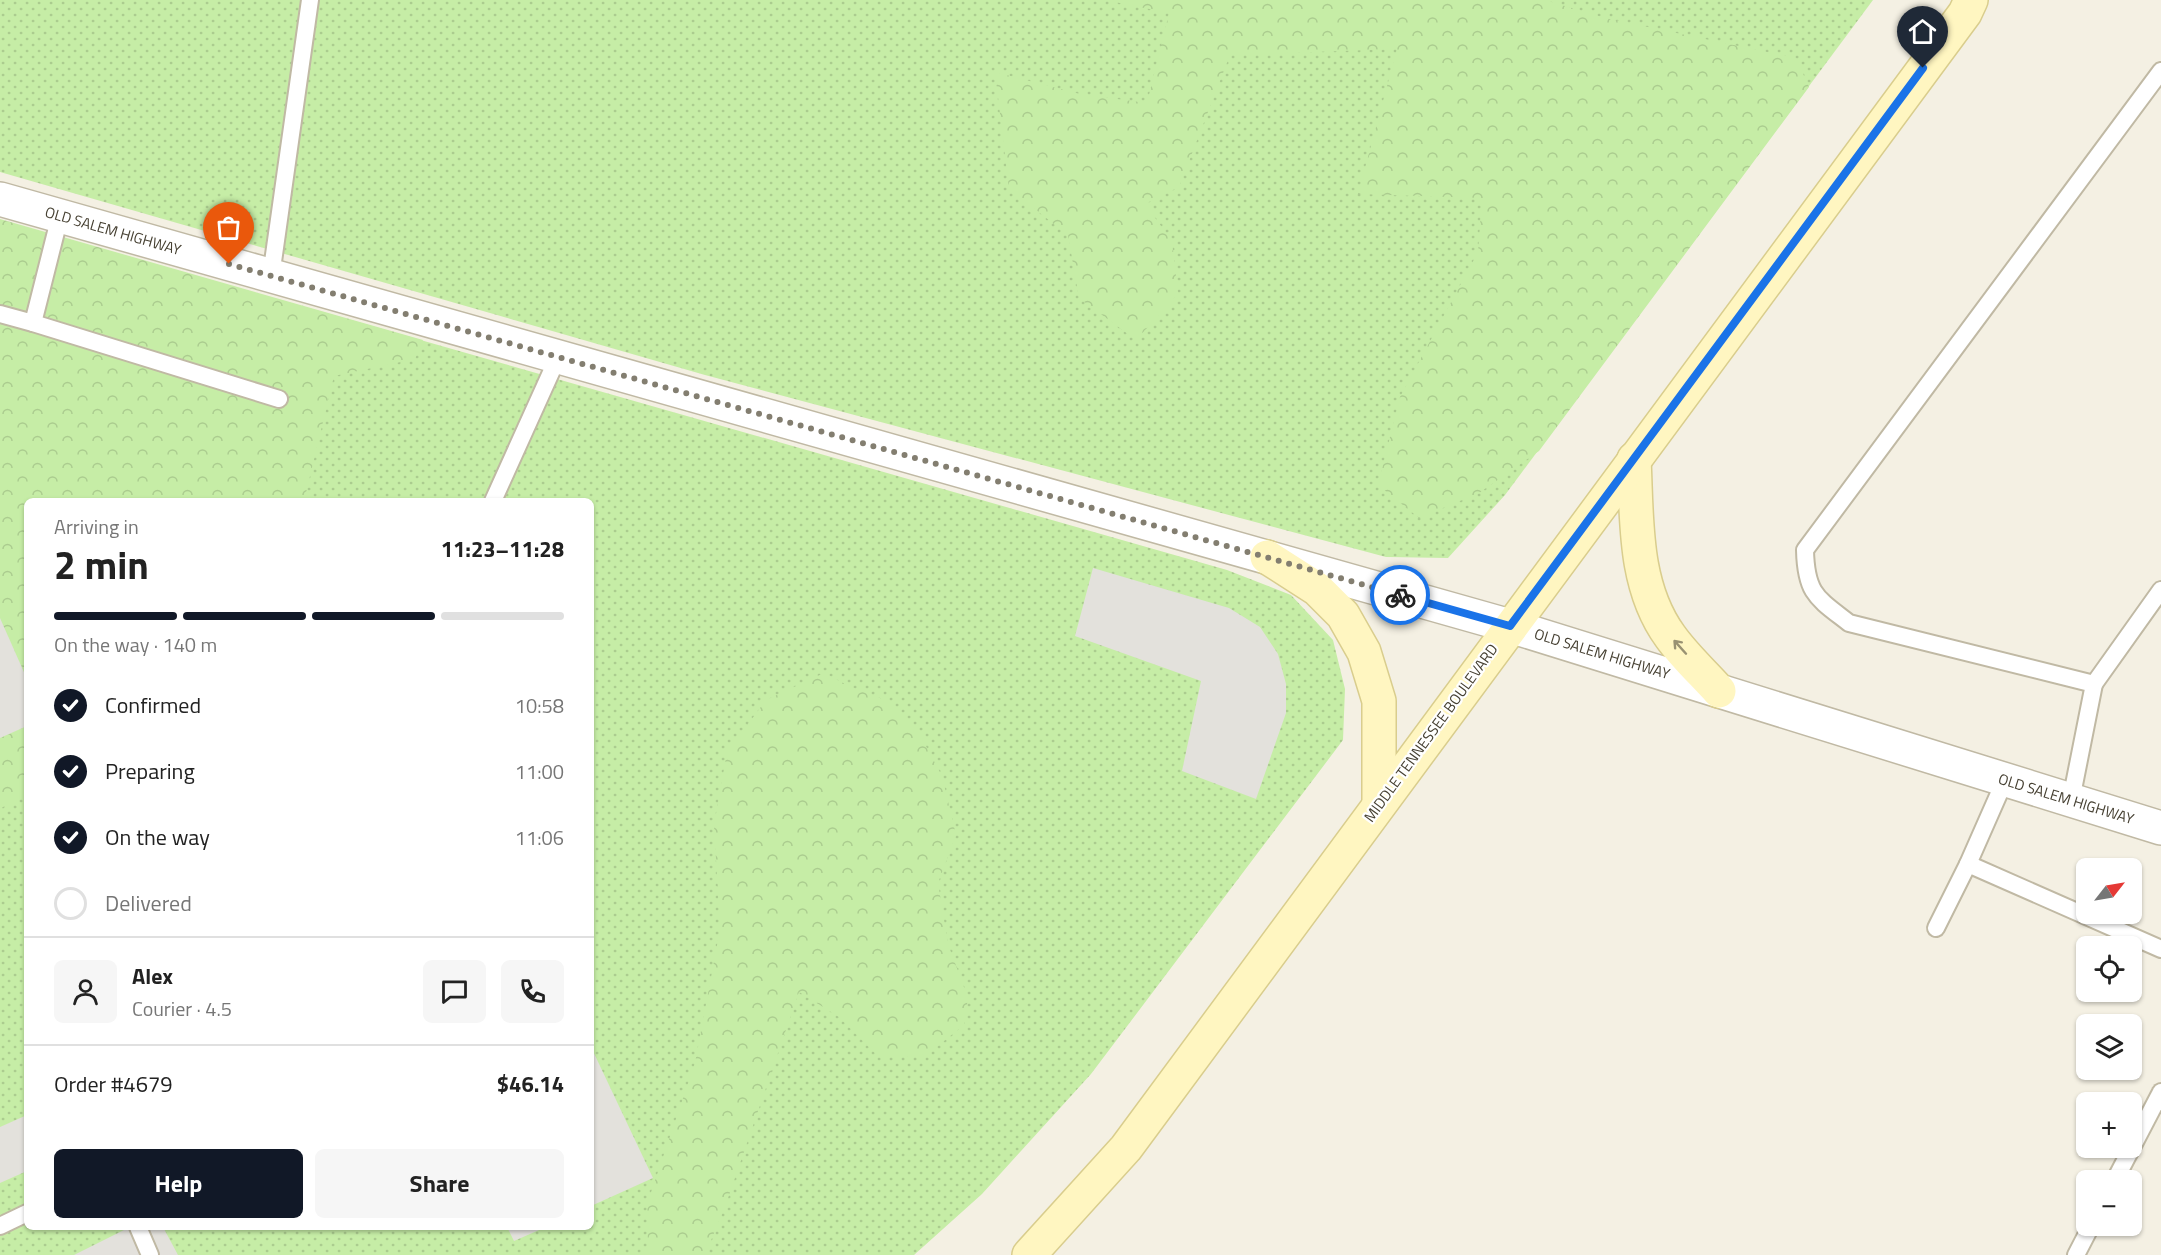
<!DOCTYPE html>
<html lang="en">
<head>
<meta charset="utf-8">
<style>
	body { margin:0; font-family:"Titillium Web",sans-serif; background:#f6f6f6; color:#222; height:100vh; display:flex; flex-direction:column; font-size:22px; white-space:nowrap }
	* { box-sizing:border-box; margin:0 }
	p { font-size:20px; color:#767676 }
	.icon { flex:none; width:33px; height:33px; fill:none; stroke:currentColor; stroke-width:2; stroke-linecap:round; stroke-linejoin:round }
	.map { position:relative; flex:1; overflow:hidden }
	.side { position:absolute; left:24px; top:498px; width:570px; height:732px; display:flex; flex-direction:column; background:#fff; border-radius:9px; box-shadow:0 2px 4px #0004 }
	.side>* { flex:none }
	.needle { width:39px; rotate:59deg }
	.fabs { position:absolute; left:2076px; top:858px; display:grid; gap:12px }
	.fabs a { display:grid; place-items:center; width:66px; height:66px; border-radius:9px; background:#fff; box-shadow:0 2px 4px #0004; font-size:30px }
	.pin { position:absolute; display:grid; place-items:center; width:51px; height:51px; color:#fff; margin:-62px -26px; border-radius:50% 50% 50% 0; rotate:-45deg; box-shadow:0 0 6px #0007 }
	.pin .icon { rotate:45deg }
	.courier { position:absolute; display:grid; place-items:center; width:60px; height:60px; margin:-30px; border:4px solid #1a73e8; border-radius:50%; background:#fff; color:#222; box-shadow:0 2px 8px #0007 }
	.summary em { font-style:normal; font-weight:700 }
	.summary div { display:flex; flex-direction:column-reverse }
	.summary { display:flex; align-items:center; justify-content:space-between; height:102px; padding:0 30px }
	h1 { font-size:39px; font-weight:700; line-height:45px }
	.bar { display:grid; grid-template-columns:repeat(4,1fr); gap:9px 6px; align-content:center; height:72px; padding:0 30px }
	.bar i { height:8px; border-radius:4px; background:#e0e0e0 }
	.bar .active { background:#111827 }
	.bar p { grid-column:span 4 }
	.line { display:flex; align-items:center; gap:15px; padding:0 30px; border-top:2px solid #e0e0e0 }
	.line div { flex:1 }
	.round { display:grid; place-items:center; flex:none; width:63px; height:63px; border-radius:9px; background:#f6f6f6 }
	ol { padding:0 30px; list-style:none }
	li { display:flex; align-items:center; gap:18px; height:66px }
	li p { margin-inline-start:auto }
	li .icon { padding:6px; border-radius:50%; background:#111827; color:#fff; stroke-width:4 }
	li:last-child { color:#767676 }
	li i { width:33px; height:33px; border:3px solid #e0e0e0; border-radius:50% }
	.cta { display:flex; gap:12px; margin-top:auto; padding:12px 30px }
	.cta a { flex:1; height:69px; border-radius:9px; background:#111827; color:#fff; font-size:24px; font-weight:700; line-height:69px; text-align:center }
	.cta a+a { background:#f6f6f6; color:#222 }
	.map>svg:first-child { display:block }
	.grass { fill:url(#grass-dots); fill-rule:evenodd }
	.forest { fill:url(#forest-crowns) }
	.parking { fill:#e3e1dc }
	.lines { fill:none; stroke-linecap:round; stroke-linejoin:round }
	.lane-casing { stroke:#c0b9a4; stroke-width:20 }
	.street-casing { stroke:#c0b9a4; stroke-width:36 }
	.secondary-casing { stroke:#d9cd8d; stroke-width:36 }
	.lane { stroke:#fff; stroke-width:16 }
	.street { stroke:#fff; stroke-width:33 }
	.secondary { stroke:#fff6c1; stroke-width:33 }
	.oneway { stroke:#999272 }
	.done { stroke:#837e70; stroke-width:6; stroke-dasharray:0 10.8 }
	.route { stroke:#1a73e8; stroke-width:8 }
	.labels { text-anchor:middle; stroke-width:4.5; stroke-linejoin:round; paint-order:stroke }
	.street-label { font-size:15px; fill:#464032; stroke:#fff }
</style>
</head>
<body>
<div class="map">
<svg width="2161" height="1255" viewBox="0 0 2161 1255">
	<defs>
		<pattern id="grass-dots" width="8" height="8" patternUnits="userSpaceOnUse" patternTransform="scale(1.5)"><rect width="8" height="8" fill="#c6eda6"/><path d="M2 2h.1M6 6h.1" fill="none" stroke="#abcc8f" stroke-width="1.8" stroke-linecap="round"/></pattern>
		<pattern id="forest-crowns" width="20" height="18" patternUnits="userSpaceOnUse" patternTransform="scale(1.5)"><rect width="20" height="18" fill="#c6eda6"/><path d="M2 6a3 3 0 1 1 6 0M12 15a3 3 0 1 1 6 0" fill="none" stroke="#abcc8f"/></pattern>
	</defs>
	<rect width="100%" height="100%" fill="#f4f0e3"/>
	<g class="grass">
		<polygon points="0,0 1873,0 1505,495 1448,558 1386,557 705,375 0,172"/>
		<path d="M0,220l1227,350 64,25 42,45 12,49 -2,51 -252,334 -109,120 -68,61h-914zM27,501h564v726h-564z"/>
	</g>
	<g class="forest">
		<polygon points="1105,0 1545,0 1605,18 1796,58 1809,87 1539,451 1479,493 1419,518 1378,485 1400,397 1478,252 1482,198 1358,194 1397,49 1230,55 1179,187 1145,204 1172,241 1178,294 1136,340 1079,298 1068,235 1009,189 995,72 1080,94 1147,103 1169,13"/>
		<polygon points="0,219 423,340 415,359 334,376 304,501 27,501 27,679 0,618"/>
		<polygon points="824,673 851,687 880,698 919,733 942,776 956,835 938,883 948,944 968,998 964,1025 924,1057 877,1055 839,1017 799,992 726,1204 705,1255 648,1255 647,1204 695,1063 720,929 714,825 727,752 766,700"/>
		<polygon points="27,726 27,792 0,809 0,738"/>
	</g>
	<g class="parking">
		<polygon points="1093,568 1229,608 1260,627 1278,654 1286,684 1286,713 1256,799 1182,771 1201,681 1075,636"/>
		<polygon points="0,618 27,679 27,726 0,738"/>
		<polygon points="591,1047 653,1178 591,1206"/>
		<polygon points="27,1115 27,1171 0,1183 0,1127"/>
		<polygon points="130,1227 163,1227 178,1255 74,1255"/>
		<polygon points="507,1227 546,1227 514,1241"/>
	</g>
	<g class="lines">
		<defs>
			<g id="lane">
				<polyline points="271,276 310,0"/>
				<polyline points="0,314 33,323 60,216"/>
				<polyline points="33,323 279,399"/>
				<polyline points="493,501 558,357"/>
				<polyline points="2094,684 2161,590"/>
				<polyline points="2005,780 1968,864 2161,949"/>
				<path d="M2071,800l23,-116 -245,-61c-32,-25 -43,-29 -44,-73l356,-479"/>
				<polyline points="1936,928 1968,864"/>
				<polyline points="2115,1180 2161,1092"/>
				<polyline points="0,1226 27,1213"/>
				<polyline points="138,1227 150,1255"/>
				<polyline points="2076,1255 2091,1226"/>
			</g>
			<polyline id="street" points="0,199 1510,626 2161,828"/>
			<g id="secondary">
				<path d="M1634,459c3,59 -1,126 36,177 14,20 33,37 49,55"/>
				<polyline points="1267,557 1317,589 1343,615 1364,652 1379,701 1379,804"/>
				<polyline points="1029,1255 1126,1148 1965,13 1971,0"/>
			</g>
		</defs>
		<use href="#lane" class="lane-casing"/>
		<use href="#street" class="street-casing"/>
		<use href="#secondary" class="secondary-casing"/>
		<use href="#lane" class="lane"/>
		<use href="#street" class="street"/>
		<use href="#secondary" class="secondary"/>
	</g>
	<defs><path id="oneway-shaft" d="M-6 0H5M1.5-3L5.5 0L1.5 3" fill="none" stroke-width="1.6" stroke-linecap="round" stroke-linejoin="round" transform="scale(1.5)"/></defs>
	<use class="oneway" href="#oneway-shaft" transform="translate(1680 647) rotate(-132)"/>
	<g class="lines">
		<polyline class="done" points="229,264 1400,595"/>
		<polyline class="route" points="1400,595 1510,626 1923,68"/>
	</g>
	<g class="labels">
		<g class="street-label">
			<text transform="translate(113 231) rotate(16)" y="5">OLD SALEM HIGHWAY</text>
			<text transform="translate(1602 654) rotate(17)" y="5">OLD SALEM HIGHWAY</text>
			<text transform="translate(1431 733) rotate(-54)" y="5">MIDDLE TENNESSEE BOULEVARD</text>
			<text transform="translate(2066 799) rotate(17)" y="5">OLD SALEM HIGHWAY</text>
		</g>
	</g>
</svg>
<div class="fabs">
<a><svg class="needle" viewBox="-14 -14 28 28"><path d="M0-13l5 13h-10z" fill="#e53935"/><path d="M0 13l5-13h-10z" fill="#767676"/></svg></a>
<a><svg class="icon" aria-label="locate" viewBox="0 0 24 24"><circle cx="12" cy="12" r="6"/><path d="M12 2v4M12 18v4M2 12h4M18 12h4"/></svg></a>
<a><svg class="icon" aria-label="layers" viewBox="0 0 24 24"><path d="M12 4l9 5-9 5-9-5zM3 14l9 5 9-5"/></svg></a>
<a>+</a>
<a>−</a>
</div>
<div class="pin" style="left:229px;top:264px;background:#ea580c"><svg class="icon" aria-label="bag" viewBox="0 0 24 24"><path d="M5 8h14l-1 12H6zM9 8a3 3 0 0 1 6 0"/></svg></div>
<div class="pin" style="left:1923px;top:68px;background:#1f2937"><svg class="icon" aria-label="home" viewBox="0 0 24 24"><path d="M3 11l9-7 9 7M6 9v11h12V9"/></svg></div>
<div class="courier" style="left:1400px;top:595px"><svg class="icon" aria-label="bike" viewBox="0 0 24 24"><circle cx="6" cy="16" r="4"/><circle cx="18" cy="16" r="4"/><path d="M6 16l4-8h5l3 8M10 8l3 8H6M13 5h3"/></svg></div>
<section class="side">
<div class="summary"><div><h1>2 min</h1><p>Arriving in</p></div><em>11:23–11:28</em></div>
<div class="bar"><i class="active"></i><i class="active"></i><i class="active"></i><i></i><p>On the way · 140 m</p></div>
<ol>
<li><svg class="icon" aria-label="check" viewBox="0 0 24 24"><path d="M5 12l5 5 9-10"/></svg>Confirmed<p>10:58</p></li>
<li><svg class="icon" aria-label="check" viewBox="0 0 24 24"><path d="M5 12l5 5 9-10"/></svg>Preparing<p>11:00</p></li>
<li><svg class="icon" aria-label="check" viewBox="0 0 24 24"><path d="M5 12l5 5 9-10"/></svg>On the way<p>11:06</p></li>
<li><i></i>Delivered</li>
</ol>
<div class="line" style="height:108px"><a class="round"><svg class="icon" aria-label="person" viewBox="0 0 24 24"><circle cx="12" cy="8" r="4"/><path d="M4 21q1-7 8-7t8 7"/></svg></a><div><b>Alex</b><p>Courier · 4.5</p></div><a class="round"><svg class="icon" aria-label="chat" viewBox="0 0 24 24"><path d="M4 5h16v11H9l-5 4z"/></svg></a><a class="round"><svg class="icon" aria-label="phone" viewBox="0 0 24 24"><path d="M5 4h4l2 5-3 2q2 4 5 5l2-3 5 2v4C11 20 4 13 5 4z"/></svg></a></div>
<div class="line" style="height:78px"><div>Order #4679</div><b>$46.14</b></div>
<div class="cta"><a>Help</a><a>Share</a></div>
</section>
</div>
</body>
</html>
